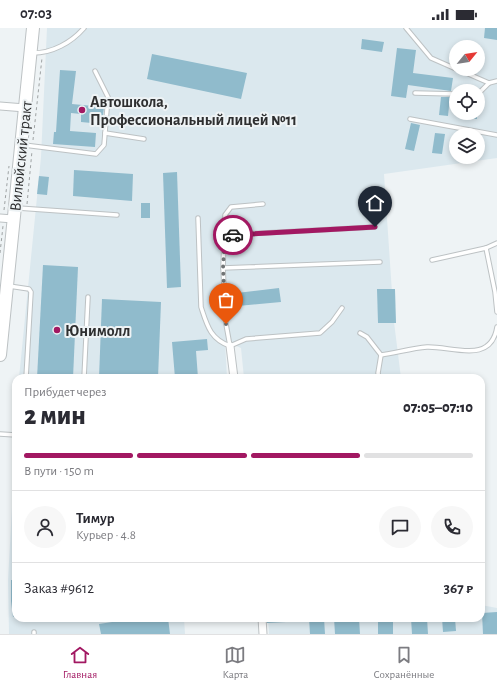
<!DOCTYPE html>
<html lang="ru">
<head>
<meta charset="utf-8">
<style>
	body { margin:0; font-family:"Alegreya Sans",sans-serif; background:#f7f7f7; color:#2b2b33; height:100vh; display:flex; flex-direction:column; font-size:15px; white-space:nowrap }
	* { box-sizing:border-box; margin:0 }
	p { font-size:13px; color:#7c7c81 }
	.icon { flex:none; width:22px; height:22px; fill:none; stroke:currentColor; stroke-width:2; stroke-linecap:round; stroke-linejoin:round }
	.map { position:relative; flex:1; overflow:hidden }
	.drawer { position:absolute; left:12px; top:346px; width:473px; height:248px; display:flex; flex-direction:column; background:#fff; border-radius:12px; box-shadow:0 2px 6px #0003 }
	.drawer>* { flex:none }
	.needle { width:26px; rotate:60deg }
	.buttons { position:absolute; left:449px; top:12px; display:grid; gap:8px }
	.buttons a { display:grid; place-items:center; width:36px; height:36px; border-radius:50%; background:#fff; box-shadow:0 2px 6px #0003; font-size:20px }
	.pin { position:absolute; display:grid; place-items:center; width:34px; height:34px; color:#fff; margin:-41px -17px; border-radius:50% 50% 50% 0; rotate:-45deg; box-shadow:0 0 4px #0007 }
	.pin .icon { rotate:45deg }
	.courier { position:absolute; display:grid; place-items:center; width:40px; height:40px; margin:-20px; border:3px solid #a21862; border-radius:50%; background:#fff; color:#222; box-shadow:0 1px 5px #0007 }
	.overview em { font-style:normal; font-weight:800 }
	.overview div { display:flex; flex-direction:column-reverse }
	.overview { display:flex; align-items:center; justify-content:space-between; height:68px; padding:0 12px }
	h1 { font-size:26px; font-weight:800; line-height:30px }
	.bar { display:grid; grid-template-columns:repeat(4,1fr); gap:6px 4px; align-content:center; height:48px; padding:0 12px }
	.bar i { height:5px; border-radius:3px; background:#e1e1e2 }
	.bar .active { background:#a21862 }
	.bar p { grid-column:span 4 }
	.line { display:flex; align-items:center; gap:10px; padding:0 12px; border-top:1px solid #e1e1e2 }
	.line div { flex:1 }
	.round { display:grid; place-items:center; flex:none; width:42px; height:42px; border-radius:21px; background:#f7f7f7 }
	.status { display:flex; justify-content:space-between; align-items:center; height:28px; padding:0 20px; background:#fff; direction:ltr }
	.status svg { height:11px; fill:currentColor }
	.dock { display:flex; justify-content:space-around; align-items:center; height:56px; border-top:1px solid #e1e1e2; background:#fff; font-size:11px; color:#7c7c81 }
	.dock a { display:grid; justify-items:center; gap:2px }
	.dock .active { color:#a21862 }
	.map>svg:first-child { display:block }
	.built { fill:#dbe8ee; fill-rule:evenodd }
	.building { fill:#90bbcc }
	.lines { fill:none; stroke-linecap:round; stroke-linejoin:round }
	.lane-casing { stroke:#bdc2c4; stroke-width:5.5 }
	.street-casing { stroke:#bdc2c4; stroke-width:9 }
	.primary-casing { stroke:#bdc2c4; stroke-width:14 }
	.path { stroke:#9fa3a4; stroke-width:1; stroke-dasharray:3 3; stroke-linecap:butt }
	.lane { stroke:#fff; stroke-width:3.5 }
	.street { stroke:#fff; stroke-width:7 }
	.primary { stroke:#fff; stroke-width:12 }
	.done { stroke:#717475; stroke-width:4; stroke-dasharray:0 7.2 }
	.route { stroke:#a21862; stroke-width:5 }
	.poi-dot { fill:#a21862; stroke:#eef3f5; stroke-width:1.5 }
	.labels { text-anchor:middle; stroke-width:4; stroke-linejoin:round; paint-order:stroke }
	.poi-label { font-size:16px; font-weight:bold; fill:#2e2f30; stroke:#eef3f5; text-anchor:start }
	.street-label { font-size:16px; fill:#2e2f30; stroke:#eef3f5 }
</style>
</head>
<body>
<div class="status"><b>07:03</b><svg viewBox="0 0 49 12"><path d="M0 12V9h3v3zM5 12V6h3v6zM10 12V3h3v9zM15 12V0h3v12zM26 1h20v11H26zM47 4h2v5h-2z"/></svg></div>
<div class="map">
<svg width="497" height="606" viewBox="0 0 497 606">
	<rect width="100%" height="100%" fill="#eef3f5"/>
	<g class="built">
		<path d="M47,0h450v130l-113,16 10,148 7,56h-157l-3,-30 -16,-7 2,37h-208l22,-221zM456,19h22v22h-22zM456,63h22v22h-22zM456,107h22v22h-22z"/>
		<polygon points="16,408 16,590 184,590 185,606 9,606 8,552"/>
		<polygon points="481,577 497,580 497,606 269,606 268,590 481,590"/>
	</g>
	<g class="building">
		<polygon points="485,0 497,0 497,12 484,10"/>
		<polygon points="362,11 384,14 382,24 361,21"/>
		<polygon points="397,20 416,22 413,45 453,50 451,63 408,57 406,70 391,68"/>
		<polygon points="152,26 247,45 241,71 147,51"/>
		<polygon points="60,42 76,43 72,76 104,79 102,96 81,94 81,86 71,85 70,103 96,105 95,119 53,116 54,104 56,104"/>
		<polygon points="441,69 450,69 448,88 439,87"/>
		<polygon points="465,85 477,85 477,91 464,90"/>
		<polygon points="411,95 420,97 414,123 405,121"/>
		<polygon points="435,105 445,106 442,126 432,125"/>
		<polygon points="74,142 133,146 132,173 73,168"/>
		<polygon points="177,144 181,259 167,260 163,145"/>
		<polygon points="39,148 49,149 47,167 37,166"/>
		<rect x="141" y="175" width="9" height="15"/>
		<polygon points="43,237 78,239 73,350 37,350"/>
		<polygon points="279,260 281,274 228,279 228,266"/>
		<polygon points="377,261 395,261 396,295 378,295"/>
		<polygon points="102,271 161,274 158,350 99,350"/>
		<polygon points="207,311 208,322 196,323 198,350 175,350 172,314"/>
		<polygon points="11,552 16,552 16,588 13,589 11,573"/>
		<polygon points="497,584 497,606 483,606 482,585"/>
		<polygon points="138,590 168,590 170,606 101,606 99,596"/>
		<polygon points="267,590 286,590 286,594 267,595"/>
		<polygon points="309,590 324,590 325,606 310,606"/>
		<polygon points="334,590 359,590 360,606 335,606"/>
		<rect x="378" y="590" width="15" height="16"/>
		<polygon points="411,590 427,590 428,606 412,606"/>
		<polygon points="442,590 455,590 456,603 443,604"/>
	</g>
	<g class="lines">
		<defs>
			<g id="lane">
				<polyline points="406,0 431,30 456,41"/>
				<path d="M33,25c19,0 38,-10 51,-25"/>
				<polyline points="457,41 489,55 497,53"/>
				<polyline points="415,65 456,66"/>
				<polyline points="478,66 489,55"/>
				<polyline points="410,91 497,107"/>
				<polyline points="105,105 144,111"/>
				<polyline points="24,117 96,126 104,117 108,69 95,43"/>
				<polyline points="18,180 117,187"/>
				<path d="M198,190l3,89c6,18 9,32 29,39l16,-7 74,-6 12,-11 10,-14"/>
				<polyline points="225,207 375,199"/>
				<polyline points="486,220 495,264 497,284"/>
				<polyline points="432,232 486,220 497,215"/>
				<polyline points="223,240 380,234"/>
				<polyline points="9,258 29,261 31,264 26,350"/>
				<polyline points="360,305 367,309 381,327 378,345 379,350"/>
				<polyline points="230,318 226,296 223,240 225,187 231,179 263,176"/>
				<path d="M381,327c15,-2 31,-7 46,-8 25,-1 64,18 70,-20"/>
				<polyline points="84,350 88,269"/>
				<polyline points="0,406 16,407"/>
				<polyline points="34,604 34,606"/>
			</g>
			<g id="street">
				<polyline points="0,78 25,80"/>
				<polyline points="0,190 13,191"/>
				<polyline points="230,318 234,350"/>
				<polyline points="262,590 263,606"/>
			</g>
			<polyline id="primary" points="0,327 33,0"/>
		</defs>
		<use href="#lane" class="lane-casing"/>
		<use href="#street" class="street-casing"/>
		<use href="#primary" class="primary-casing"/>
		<g class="path">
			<polyline points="33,112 42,30"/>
			<polyline points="27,176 32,123"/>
			<polyline points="4,182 9,138"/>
			<polyline points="0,225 3,198"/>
		</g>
		<use href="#lane" class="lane"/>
		<use href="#street" class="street"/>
		<use href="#primary" class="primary"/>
	</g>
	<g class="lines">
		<polyline class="done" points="226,296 223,240 225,207 233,207"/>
		<polyline class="route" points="233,207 375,199"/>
	</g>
	<g class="poi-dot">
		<circle cx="82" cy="82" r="4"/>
		<circle cx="57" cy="302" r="4"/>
	</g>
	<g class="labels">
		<g class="poi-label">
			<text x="90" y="79">Автошкола,<tspan x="90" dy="18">Профессиональный лицей №11</tspan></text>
			<text x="65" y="308">Юнимолл</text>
		</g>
		<g class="street-label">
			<text transform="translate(20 128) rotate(-84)" y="6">Вилюйский тракт</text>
		</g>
	</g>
</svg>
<div class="buttons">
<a><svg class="needle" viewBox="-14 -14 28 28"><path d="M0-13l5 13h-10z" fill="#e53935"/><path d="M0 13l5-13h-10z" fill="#7c7c81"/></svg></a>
<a><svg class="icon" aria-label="locate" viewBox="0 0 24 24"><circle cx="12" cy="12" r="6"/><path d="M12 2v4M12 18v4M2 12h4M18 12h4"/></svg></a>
<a><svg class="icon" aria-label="layers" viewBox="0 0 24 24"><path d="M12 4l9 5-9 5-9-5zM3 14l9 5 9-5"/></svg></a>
</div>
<div class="pin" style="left:226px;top:296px;background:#ea580c"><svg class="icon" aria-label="bag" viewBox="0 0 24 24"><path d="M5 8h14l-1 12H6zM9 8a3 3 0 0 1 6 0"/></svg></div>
<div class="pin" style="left:375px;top:199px;background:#1f2937"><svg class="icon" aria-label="home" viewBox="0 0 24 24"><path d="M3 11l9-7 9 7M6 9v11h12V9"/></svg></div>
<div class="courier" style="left:233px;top:207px"><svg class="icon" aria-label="car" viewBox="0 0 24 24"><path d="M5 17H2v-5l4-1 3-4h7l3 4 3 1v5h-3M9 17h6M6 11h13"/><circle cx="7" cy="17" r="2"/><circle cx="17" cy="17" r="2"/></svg></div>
<section class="drawer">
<div class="overview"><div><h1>2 мин</h1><p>Прибудет через</p></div><em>07:05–07:10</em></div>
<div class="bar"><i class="active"></i><i class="active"></i><i class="active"></i><i></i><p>В пути · 150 m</p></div>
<div class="line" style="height:72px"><a class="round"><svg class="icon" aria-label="person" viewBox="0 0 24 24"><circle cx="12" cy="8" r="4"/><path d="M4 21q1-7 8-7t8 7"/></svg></a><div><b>Тимур</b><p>Курьер · 4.8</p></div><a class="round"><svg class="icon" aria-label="chat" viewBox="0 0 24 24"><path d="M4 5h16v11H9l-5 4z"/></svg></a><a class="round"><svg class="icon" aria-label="phone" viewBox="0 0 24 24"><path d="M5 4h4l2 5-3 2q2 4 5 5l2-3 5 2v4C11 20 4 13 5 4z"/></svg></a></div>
<div class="line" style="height:52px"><div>Заказ #9612</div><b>367 ₽</b></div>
</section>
</div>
<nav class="dock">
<a class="active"><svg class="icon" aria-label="home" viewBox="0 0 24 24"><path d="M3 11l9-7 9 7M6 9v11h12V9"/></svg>Главная</a>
<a><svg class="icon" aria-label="map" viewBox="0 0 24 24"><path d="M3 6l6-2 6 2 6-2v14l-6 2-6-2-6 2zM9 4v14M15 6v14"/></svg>Карта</a>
<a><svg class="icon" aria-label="saved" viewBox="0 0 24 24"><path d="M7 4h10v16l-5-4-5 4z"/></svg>Сохранённые</a>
</nav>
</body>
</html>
